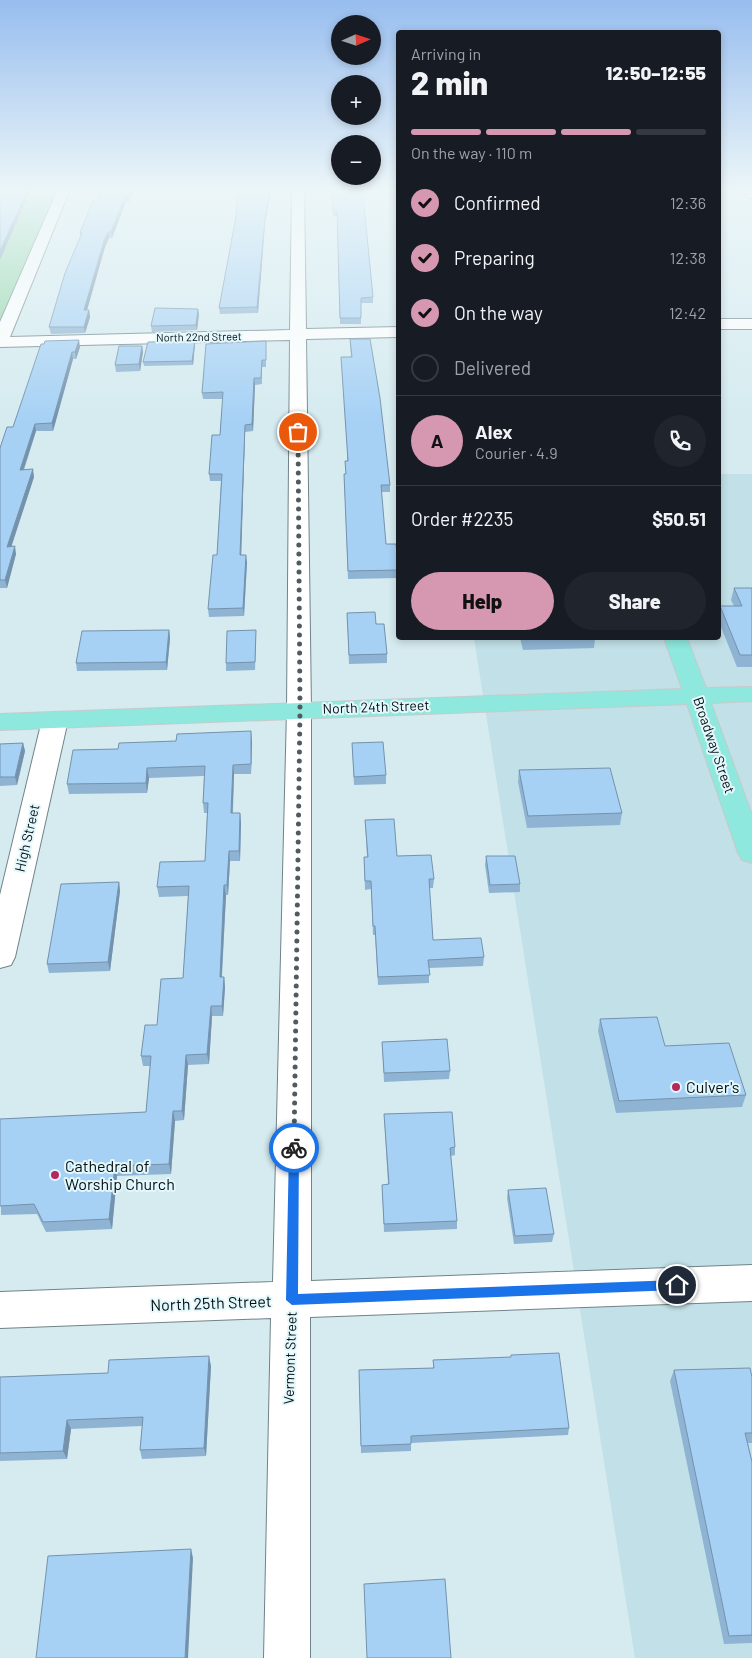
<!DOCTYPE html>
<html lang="en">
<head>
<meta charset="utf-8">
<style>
	body { margin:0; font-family:Barlow,sans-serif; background:#20242c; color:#f1f3f6; height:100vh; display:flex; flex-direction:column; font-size:19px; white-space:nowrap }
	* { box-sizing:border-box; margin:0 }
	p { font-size:16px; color:#9ea1a6 }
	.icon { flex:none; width:28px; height:28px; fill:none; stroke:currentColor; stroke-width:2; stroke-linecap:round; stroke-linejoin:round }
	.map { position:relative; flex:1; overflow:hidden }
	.sheet { position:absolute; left:396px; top:30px; width:325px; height:610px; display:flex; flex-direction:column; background:#171b24; border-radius:5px; box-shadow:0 2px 8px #0003 }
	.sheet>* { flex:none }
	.needle { width:32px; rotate:87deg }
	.controls { position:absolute; left:331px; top:15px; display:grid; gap:10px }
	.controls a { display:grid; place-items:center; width:50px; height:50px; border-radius:50%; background:#171b24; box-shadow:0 2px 8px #0003; font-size:25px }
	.pin { position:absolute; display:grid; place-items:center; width:42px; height:42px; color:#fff; margin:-21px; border:2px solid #fff; border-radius:50%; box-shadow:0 1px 5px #0007 }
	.courier { position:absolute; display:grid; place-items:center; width:50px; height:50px; margin:-25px; border:4px solid #1a73e8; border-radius:50%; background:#fff; color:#222; box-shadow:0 1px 6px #0007 }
	.summary em { font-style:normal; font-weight:800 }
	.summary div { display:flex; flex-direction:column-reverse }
	.summary { display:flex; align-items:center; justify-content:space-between; height:85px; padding:0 15px }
	h1 { font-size:32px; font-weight:800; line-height:38px }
	.bar { display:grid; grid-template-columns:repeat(4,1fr); gap:8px 5px; align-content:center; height:60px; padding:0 15px }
	.bar i { height:6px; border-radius:4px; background:#363941 }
	.bar .current { background:#d697b1 }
	.bar p { grid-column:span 4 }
	.line { display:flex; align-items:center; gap:12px; padding:0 15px; border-top:1px solid #363941 }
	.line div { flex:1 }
	.round { display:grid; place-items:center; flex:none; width:52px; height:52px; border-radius:26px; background:#20242c }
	ol { padding:0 15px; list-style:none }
	li { display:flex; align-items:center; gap:15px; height:55px }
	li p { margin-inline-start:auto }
	li .icon { padding:5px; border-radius:50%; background:#d697b1; color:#111; stroke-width:4 }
	li:last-child { color:#9ea1a6 }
	li i { width:28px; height:28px; border:2px solid #363941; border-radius:50% }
	.action { display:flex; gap:10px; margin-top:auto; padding:10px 15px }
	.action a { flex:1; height:58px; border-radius:30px; background:#d697b1; color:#111; font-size:20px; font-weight:800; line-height:58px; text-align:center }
	.action a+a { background:#20242c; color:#f1f3f6 }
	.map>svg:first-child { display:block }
	.built { fill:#c1e0e7 }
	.green { fill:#91d5a7 }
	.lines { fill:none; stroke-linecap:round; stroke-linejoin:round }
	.minor-casing { stroke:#708388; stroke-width:2 }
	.major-casing { stroke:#c8caca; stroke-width:2 }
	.minor { fill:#fff; fill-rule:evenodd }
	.major { fill:#8ee8dd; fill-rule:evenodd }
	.wall { fill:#8fb4d3 }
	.shaded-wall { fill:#7492ac }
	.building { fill:#a6d1f5; stroke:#7492ac }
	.route { fill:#1a73e8 }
	.done { stroke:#4f5b5e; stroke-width:5; stroke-dasharray:0 9 }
	.poi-dot { fill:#b5275d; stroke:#e2f8fd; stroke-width:2 }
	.labels { text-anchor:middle; stroke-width:4; stroke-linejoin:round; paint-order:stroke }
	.far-street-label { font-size:11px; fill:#070e10; stroke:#e2f8fd }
	.street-label { font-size:14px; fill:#070e10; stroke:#e2f8fd }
	.near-poi-label { font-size:16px; fill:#070e10; stroke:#e2f8fd; text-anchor:start }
	.near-street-label { font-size:16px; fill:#070e10; stroke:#e2f8fd }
</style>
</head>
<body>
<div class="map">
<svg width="752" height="1658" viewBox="0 0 752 1658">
	<rect width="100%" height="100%" fill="#d5ebf0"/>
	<polygon class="built" points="719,474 752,474 752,1658 635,1658 474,638 719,638"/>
	<polygon class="green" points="0,189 58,189 0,325"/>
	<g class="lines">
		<defs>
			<g id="minor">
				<polygon points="58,189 70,189 10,337 290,330 292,189 304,189 306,329 399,327 399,337 306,339 311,710 311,1281 752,1265 752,1301 310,1317 310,1658 264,1658 271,1318 0,1328 0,1292 273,1282 287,710 290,340 0,347 0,322"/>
				<polygon points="742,189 752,189 752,198 747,197"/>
				<rect x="719" y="319" width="33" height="10"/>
				<polygon points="55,712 64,715 68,720 15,957 11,965 0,968 0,895 42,720 46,715"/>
			</g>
			<polygon id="major" points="664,638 687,638 706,688 752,687 752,701 711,703 752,815 752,863 742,860 738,853 687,704 0,730 0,714 682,689"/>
		</defs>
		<use href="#minor" class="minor-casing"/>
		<use href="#major" class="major-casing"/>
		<use href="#minor" class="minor"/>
		<use href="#major" class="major"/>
	</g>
	<g class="wall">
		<polygon points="134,189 129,202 126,202 112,238 109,238 105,247 87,310 89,310 90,317 85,333 51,334 49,327 81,237 80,233 98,200"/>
		<polygon points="239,189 271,189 265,223 258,313 220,314 219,308 235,222"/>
		<polygon points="332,189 361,195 373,297 373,303 361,303 361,324 340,324 337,216 333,216"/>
		<polygon points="199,314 197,330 152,332 151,326"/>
		<polygon points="350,339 390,485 390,492 381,492 386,544 399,565 399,578 348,579 344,474 346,474 345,461 347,461 351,357"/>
		<polygon points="195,341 195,344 193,365 144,366 143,362"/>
		<polygon points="266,341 266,367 262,367 262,384 255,385 253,431 245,432 241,555 247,562 244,616 209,617 208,609 217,555 221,481 210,481 209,474 220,435 223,399 203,399 202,393"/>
		<polygon points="44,344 80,347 76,359 73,359 53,431 36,431 24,470 34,477 11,546 16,554 7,588 0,588 0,448 13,427"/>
		<polygon points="142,346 143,352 140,371 116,372 115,365"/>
		<polygon points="734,588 752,588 752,667 737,667 719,622 719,610 720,606 734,606 731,600"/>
		<polygon points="347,613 376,624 387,654 387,663 349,664"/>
		<polygon points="169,630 170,638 167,670 77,671 76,663"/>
		<polygon points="256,630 256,638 255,670 226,671 226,663"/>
		<polygon points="520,638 595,638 594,648 523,650"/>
		<polygon points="252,741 251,774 234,774 233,813 240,813 241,823 240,861 230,861 228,895 226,895 222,977 224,977 225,987 223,1016 212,1016 209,1064 188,1065 184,1120 175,1121 171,1174 117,1176 112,1229 46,1232 37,1214 1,1215 0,1119 146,1112 150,1066 143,1066 141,1056 157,1025 183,978 188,896 159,897 157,887 205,861 207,813 204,813 203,803 204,776 149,778 147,793 69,794 67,784 118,749"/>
		<polygon points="23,743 25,751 17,785 0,786 0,744"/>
		<polygon points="352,743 386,775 386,784 354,785"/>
		<polygon points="519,770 622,813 620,825 527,828 518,782"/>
		<polygon points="365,820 397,856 434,879 433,888 429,888 433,940 484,957 483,966 429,968 429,983 378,985 375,935 373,935 371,889 365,890 364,857 367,857"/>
		<polygon points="486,856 520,884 520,892 489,893 485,865"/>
		<polygon points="119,882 120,891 110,971 49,973 47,964"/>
		<polygon points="600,1019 746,1095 742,1107 616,1113 598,1031"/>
		<polygon points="382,1042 450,1071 449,1079 384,1082"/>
		<polygon points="384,1114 455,1147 455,1155 451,1156 457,1221 457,1229 384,1232 382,1185 388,1184"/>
		<polygon points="508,1190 554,1234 552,1242 514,1244 507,1198"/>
		<polygon points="511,1355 569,1428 568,1435 411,1443 411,1451 361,1453 359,1370 433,1368 433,1360 511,1357"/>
		<polygon points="211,1366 206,1456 142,1459 140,1450 142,1426 71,1429 67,1459 0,1461 0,1377 108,1373"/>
		<polygon points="674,1370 752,1377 752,1443 748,1443 752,1462 752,1643 724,1644 670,1381"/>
	</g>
	<g class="shaded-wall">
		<polygon points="28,189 31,189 0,260 0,251"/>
		<polygon points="131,189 134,189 129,202 128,196"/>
		<polygon points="270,189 271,189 265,223 258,313 257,307 265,218"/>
		<polygon points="125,196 126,202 112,238 111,232"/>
		<polygon points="108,232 109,238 105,247 85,317 84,310 104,241"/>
		<polygon points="198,309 199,314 197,330 196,325"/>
		<polygon points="89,310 90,317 85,333 84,327"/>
		<polygon points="79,340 80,347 76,359 75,352"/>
		<polygon points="195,341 195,344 193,365 192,361"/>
		<polygon points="142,346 143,352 140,371 139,364"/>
		<polygon points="72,352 73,359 53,431 52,423"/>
		<polygon points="254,378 255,385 253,431 252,424"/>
		<polygon points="35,424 36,431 21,477 20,470"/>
		<polygon points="245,425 245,432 241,562 240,555"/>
		<polygon points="33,469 34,477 9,554 7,547"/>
		<polygon points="15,546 16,554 7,588 5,580"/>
		<polygon points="246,555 247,562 244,616 243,608"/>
		<polygon points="169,630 170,638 167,670 166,662"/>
		<polygon points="251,731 252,741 251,774"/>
		<polygon points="23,743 25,751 17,785 15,777"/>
		<polygon points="233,765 234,774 232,823 231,813"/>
		<polygon points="147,768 149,778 147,793 146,783"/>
		<polygon points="240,813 241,823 240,861 239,851"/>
		<polygon points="229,851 230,861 228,895 227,885"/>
		<polygon points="119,882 120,891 110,971 108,962"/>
		<polygon points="224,885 226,895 221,987 220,977"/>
		<polygon points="224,977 225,987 223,1016 222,1006"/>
		<polygon points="211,1006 212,1016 209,1064 207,1054"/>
		<polygon points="186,1055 188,1065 184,1120 182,1111"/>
		<polygon points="173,1111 175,1121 171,1174 169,1164"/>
		<polygon points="115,1166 117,1176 112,1229 109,1219"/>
		<polygon points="209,1356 211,1366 206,1456 204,1448"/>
		<polygon points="67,1420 71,1429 67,1459 63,1451"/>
		<polygon points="191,1549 193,1558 188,1658 185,1658"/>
	</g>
	<g class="building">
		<polygon points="0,189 28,189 0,251"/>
		<polygon points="102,189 131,189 128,196 125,196 111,232 108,232 104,241 84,310 89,310 84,327 49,327 65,273 82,233 80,233 93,200 98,200"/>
		<polygon points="239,189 270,189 265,218 257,307 219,308 235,222"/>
		<polygon points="332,189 361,189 361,195 363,195 373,297 361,298 361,318 340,318 337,211 333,211"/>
		<polygon points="155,308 198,309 196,325 151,326"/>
		<polygon points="350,339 370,339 380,398 390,485 381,485 386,544 396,544 399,570 348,571 344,474 346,474 345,461 348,461 341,357 352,357"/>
		<polygon points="79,340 75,352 72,352 52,423 35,424 20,470 33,469 7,547 15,546 5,580 0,580 0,448 7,427 13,427 41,344 44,344 45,341"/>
		<polygon points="195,341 192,361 143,362 148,342"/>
		<polygon points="266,341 266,360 262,360 261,378 254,378 252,424 245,425 240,555 246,555 243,608 208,609 213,555 217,555 222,474 209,474 212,435 220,435 223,392 202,393 206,344"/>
		<polygon points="119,346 142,346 139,364 115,365"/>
		<polygon points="734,588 752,588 752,655 740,655 720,606 742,606"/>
		<polygon points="375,612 376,624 384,624 387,654 349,655 347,613"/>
		<polygon points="169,630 166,662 76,663 82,631"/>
		<polygon points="256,630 255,662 226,663 227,631"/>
		<polygon points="251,731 251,764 233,765 231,813 240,813 239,851 229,851 227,885 224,885 220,977 224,977 222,1006 211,1006 207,1054 186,1055 182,1111 173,1111 169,1164 115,1166 109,1219 43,1222 34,1204 0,1206 0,1119 146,1112 151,1056 141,1056 145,1025 157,1025 161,979 183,978 189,886 157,887 160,862 205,861 208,803 203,803 205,766 147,768 146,783 67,784 73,750 118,749 119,743 176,741 177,734"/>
		<polygon points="383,742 386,775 354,777 352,743"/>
		<polygon points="23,743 15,777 0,777 0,744"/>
		<polygon points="610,768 622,813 528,816 519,770"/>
		<polygon points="394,819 397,856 431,855 434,879 429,879 433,940 481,938 484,957 428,960 430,975 378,977 375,926 373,926 371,881 365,881 364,857 368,857 365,820"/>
		<polygon points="486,856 515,856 520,884 490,885"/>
		<polygon points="119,882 108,962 47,964 61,884"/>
		<polygon points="657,1017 665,1046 729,1043 746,1095 619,1101 600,1019"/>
		<polygon points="447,1039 450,1071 384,1073 382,1042"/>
		<polygon points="452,1112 455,1147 450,1148 457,1221 384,1224 382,1185 389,1184 384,1114"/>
		<polygon points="546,1188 554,1234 515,1236 508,1190"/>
		<polygon points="559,1353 569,1428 411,1436 411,1444 361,1446 359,1370 434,1368 433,1360 511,1357 511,1355"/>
		<polygon points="209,1356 204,1448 140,1450 143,1417 67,1420 63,1451 0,1453 0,1377 108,1373 109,1360"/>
		<polygon points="750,1368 752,1377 752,1433 745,1433 752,1462 752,1635 729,1636 674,1370"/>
		<polygon points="191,1549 185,1658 36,1658 48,1556"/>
		<polygon points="445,1579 451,1658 367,1658 364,1584"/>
	</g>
	<linearGradient id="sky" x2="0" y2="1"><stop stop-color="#97bdef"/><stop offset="0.45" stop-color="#ecf6f8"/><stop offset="1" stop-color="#ecf6f8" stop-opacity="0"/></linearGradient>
	<rect width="752" height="421" fill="url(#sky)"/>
	<polygon class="route" points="294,1143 299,1148 298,1294 677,1280 683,1285 677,1290 292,1305 286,1300 289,1148"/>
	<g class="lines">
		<polyline class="done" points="294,1148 300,710 298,432"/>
	</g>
	<g class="poi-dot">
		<circle cx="676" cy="1087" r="5"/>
		<circle cx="55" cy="1175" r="5"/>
	</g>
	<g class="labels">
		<g class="far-street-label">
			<text transform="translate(199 337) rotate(-1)" y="4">North 22nd Street</text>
		</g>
		<g class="street-label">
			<text transform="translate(376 707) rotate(-2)" y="5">North 24th Street</text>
			<text transform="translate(714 745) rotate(71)" y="5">Broadway Street</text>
			<text transform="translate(27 838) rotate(-77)" y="5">High Street</text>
			<text transform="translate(290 1358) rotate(-88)" y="5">Vermont Street</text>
		</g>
		<g class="near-poi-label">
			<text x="686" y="1093">Culver's</text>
			<text x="65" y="1172">Cathedral of<tspan x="65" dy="18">Worship Church</tspan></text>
		</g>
		<g class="near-street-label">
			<text transform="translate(211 1303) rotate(-2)" y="6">North 25th Street</text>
		</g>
	</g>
</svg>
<div class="controls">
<a><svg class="needle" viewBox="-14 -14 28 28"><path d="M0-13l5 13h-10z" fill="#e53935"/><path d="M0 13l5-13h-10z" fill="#9ea1a6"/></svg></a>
<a>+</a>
<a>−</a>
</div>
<div class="pin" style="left:298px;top:432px;background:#ea580c"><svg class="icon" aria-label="bag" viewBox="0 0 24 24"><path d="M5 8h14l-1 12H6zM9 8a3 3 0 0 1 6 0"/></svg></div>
<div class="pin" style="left:677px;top:1285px;background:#1f2937"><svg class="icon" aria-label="home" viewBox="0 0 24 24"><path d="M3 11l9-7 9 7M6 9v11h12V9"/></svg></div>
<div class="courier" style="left:294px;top:1148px"><svg class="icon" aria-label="bike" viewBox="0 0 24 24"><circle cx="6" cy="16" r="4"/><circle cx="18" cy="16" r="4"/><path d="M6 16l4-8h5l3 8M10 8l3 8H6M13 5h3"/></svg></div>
<section class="sheet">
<div class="summary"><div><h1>2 min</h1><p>Arriving in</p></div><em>12:50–12:55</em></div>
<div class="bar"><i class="current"></i><i class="current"></i><i class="current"></i><i></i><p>On the way · 110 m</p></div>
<ol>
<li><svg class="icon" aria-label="check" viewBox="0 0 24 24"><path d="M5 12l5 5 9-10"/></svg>Confirmed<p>12:36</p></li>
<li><svg class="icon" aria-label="check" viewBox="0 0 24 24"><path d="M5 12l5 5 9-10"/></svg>Preparing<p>12:38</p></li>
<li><svg class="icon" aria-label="check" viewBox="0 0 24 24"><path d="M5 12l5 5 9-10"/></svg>On the way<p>12:42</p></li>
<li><i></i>Delivered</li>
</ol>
<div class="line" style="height:90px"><b class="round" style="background:#d697b1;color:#111">A</b><div><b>Alex</b><p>Courier · 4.9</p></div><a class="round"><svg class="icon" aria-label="phone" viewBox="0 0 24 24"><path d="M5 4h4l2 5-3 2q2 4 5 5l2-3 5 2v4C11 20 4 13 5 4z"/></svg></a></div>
<div class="line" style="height:65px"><div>Order #2235</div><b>$50.51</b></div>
<div class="action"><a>Help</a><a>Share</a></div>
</section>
</div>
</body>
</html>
